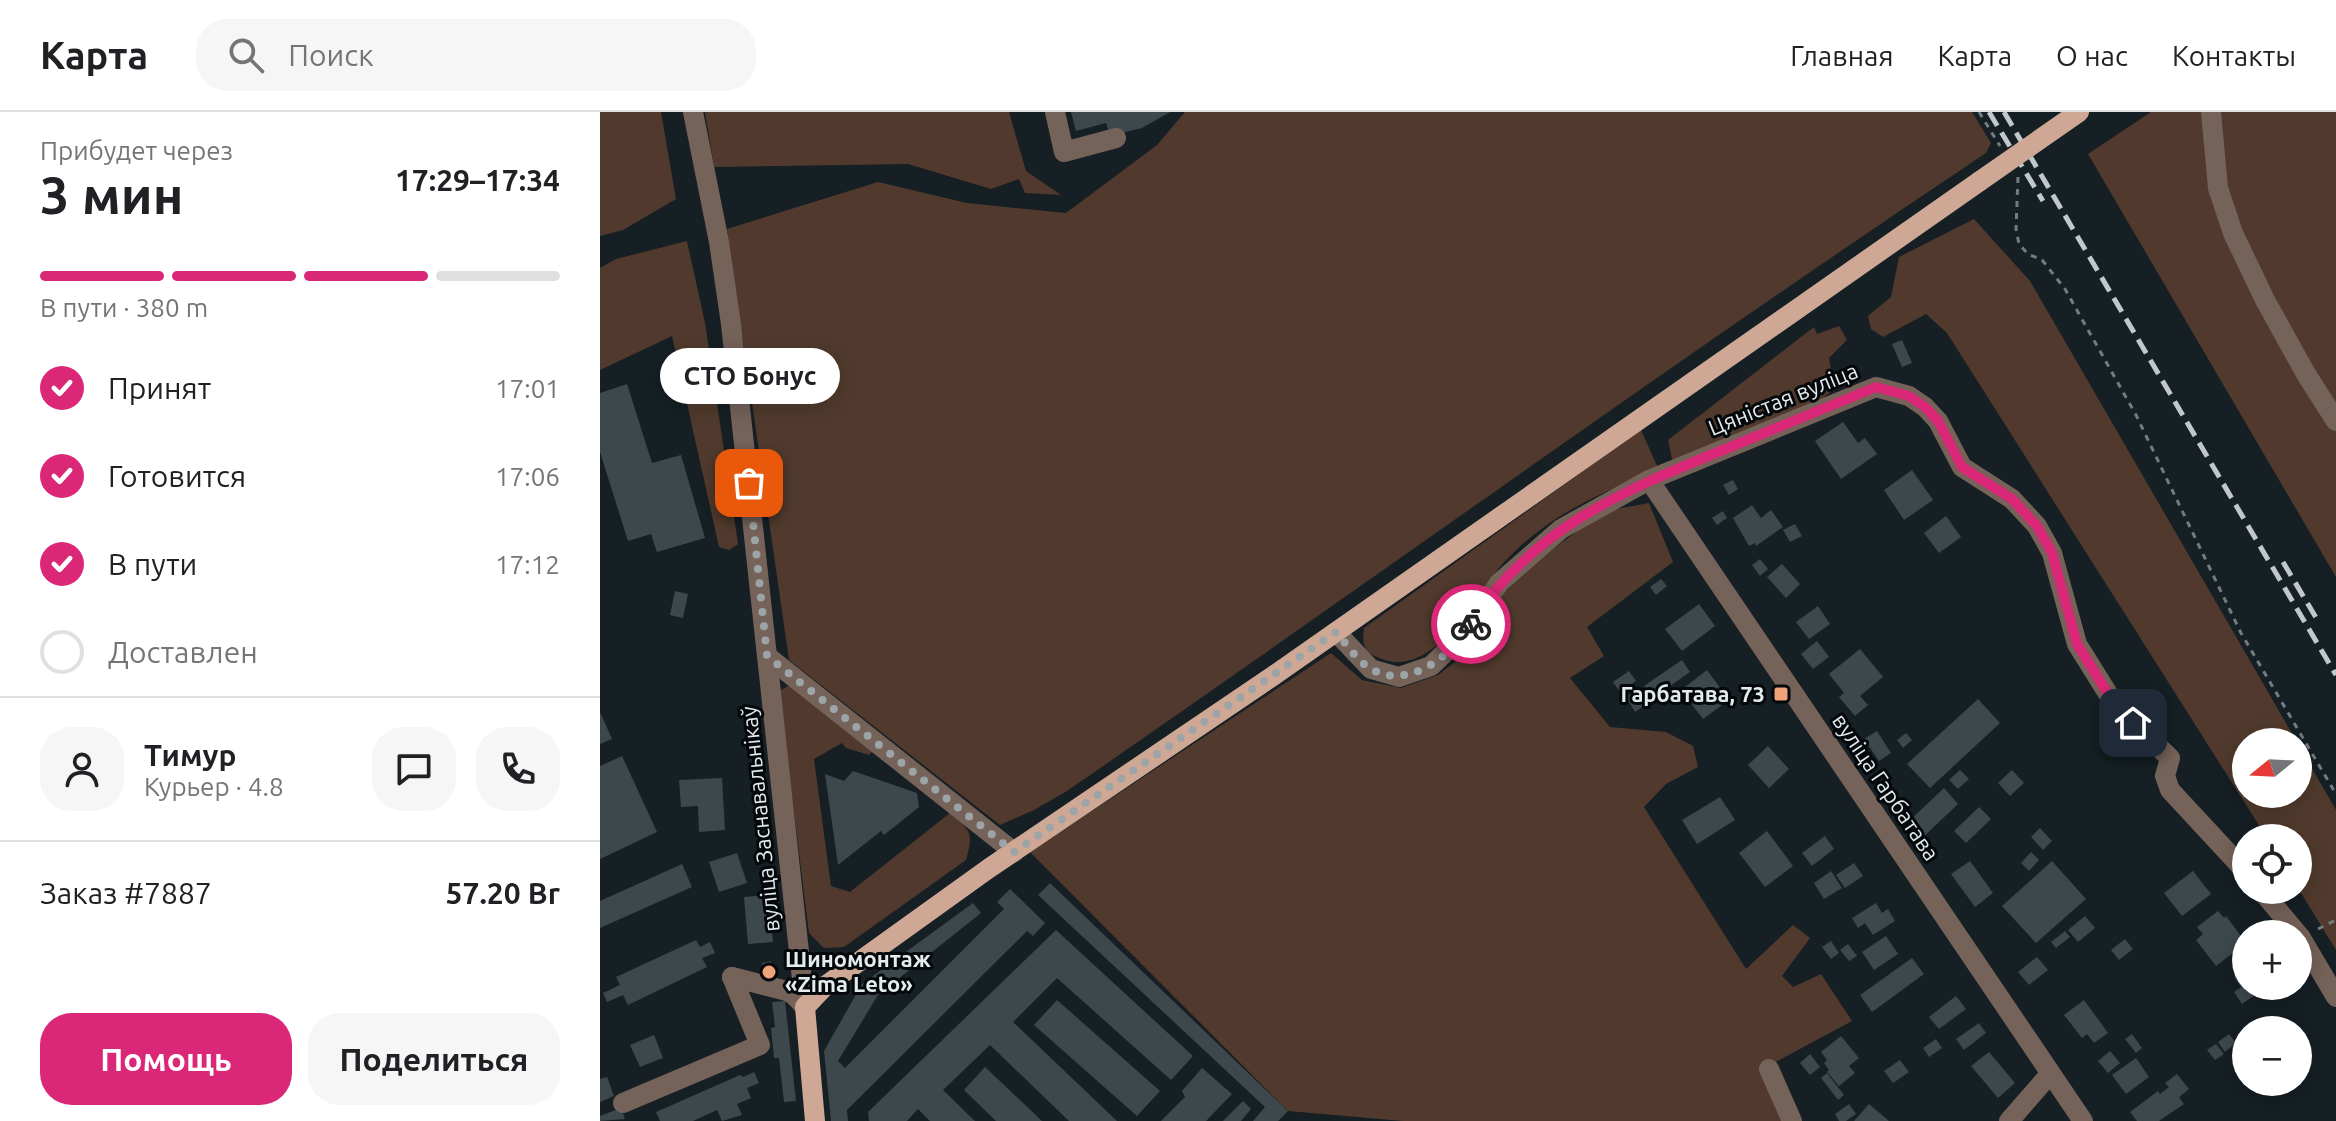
<!DOCTYPE html>
<html lang="ru">
<head>
<meta charset="utf-8">
<style>
	body { margin:0; font-family:Ubuntu,sans-serif; background:#f6f6f6; color:#202124; height:100vh; display:flex; flex-direction:column; font-size:30px; white-space:nowrap }
	* { box-sizing:border-box; margin:0 }
	p { font-size:26px; color:#757577 }
	.icon { flex:none; width:44px; height:44px; fill:none; stroke:currentColor; stroke-width:2; stroke-linecap:round; stroke-linejoin:round }
	.map { position:relative; flex:1; overflow:hidden }
	.sheet { display:flex; flex-direction:column; background:#fff; width:600px }
	.sheet>* { flex:none }
	.needle { width:52px; rotate:252deg }
	.tools { position:absolute; left:1632px; top:616px; display:grid; gap:16px }
	.tools a { display:grid; place-items:center; width:80px; height:80px; border-radius:50%; background:#fff; box-shadow:0 4px 20px #0003; font-size:40px }
	.pin { position:absolute; display:grid; place-items:center; width:68px; height:68px; color:#fff; margin:-34px; border-radius:16px; box-shadow:0 4px 12px #0006 }
	.courier { position:absolute; display:grid; place-items:center; width:80px; height:80px; margin:-40px; border:6px solid #db2777; border-radius:50%; background:#fff; color:#222; box-shadow:0 2px 10px #0007 }
	.bubble { position:absolute; height:56px; border-radius:28px; background:#fff; box-shadow:0 4px 20px #0003; font-size:26px; font-weight:600; line-height:56px; text-align:center }
	.head em { font-style:normal; font-weight:600 }
	.head div { display:flex; flex-direction:column-reverse }
	.head { display:flex; align-items:center; justify-content:space-between; height:136px; padding:0 40px }
	h1 { font-size:52px; font-weight:600; line-height:60px }
	.bar { display:grid; grid-template-columns:repeat(4,1fr); gap:12px 8px; align-content:center; height:96px; padding:0 40px }
	.bar i { height:10px; border-radius:6px; background:#e0e0e0 }
	.bar .selected { background:#db2777 }
	.bar p { grid-column:span 4 }
	.line { display:flex; align-items:center; gap:20px; padding:0 40px; border-top:2px solid #e0e0e0 }
	.line div { flex:1 }
	.round { display:grid; place-items:center; flex:none; width:84px; height:84px; border-radius:32px; background:#f6f6f6 }
	ol { padding:0 40px; list-style:none }
	li { display:flex; align-items:center; gap:24px; height:88px }
	li p { margin-inline-start:auto }
	li .icon { padding:8px; border-radius:50%; background:#db2777; color:#fff; stroke-width:4 }
	li:last-child { color:#757577 }
	li i { width:44px; height:44px; border:4px solid #e0e0e0; border-radius:50% }
	.button { display:flex; gap:16px; margin-top:auto; padding:16px 40px }
	.button a { flex:1; height:92px; border-radius:32px; background:#db2777; color:#fff; font-size:32px; font-weight:600; line-height:92px; text-align:center }
	.button a+a { background:#f6f6f6; color:#202124 }
	header { display:flex; align-items:center; gap:48px; box-sizing:border-box; height:112px; padding:0 40px; background:#fff; border-bottom:2px solid #e0e0e0 }
	header strong { font-size:38px }
	nav { display:flex; gap:44px; margin-inline-start:auto; font-size:28px }
	.search { width:560px; height:72px; background:#f6f6f6; display:flex; align-items:center; gap:20px; box-sizing:border-box; padding:0 28px; border-radius:32px; color:#757577; font-size:30px }
	main { display:flex; flex:1; min-height:0 }
	.map>svg:first-child { display:block }
	.green { fill:#513a2d }
	.building { fill:#3d484d }
	.lines { fill:none; stroke-linecap:round; stroke-linejoin:round }
	.path { stroke:#737c80; stroke-width:3; stroke-dasharray:6 6; stroke-linecap:butt }
	.minor { stroke:#756259; stroke-width:20 }
	.major { stroke:#cea894; stroke-width:20 }
	.rail { stroke:#c0c8cb; stroke-width:5; stroke-dasharray:16 8; stroke-linecap:butt }
	.major-bridge { stroke:#cea894; stroke-width:20 }
	.done { stroke:#9ca4a7; stroke-width:8; stroke-dasharray:0 14.4 }
	.route { stroke:#db2777; stroke-width:10 }
	.poi-dot { fill:#efa378; stroke:#05080a; stroke-width:3 }
	.labels { text-anchor:middle; stroke-width:6; stroke-linejoin:round; paint-order:stroke }
	.street-label { font-size:22px; fill:#e4ebee; stroke:#05080a }
	.poi-label { font-size:22px; font-weight:bold; fill:#e4ebee; stroke:#05080a; text-anchor:end }
</style>
</head>
<body>
<header>
<strong>Карта</strong>
<div class="search"><svg class="icon" aria-label="search" viewBox="0 0 24 24"><circle cx="10" cy="10" r="6"/><path d="M15 15l6 6"/></svg>Поиск</div>
<nav><a>Главная</a><a>Карта</a><a>О нас</a><a>Контакты</a></nav>
</header>
<main>
<section class="sheet">
<div class="head"><div><h1>3 мин</h1><p>Прибудет через</p></div><em>17:29–17:34</em></div>
<div class="bar"><i class="selected"></i><i class="selected"></i><i class="selected"></i><i></i><p>В пути · 380 m</p></div>
<ol>
<li><svg class="icon" aria-label="check" viewBox="0 0 24 24"><path d="M5 12l5 5 9-10"/></svg>Принят<p>17:01</p></li>
<li><svg class="icon" aria-label="check" viewBox="0 0 24 24"><path d="M5 12l5 5 9-10"/></svg>Готовится<p>17:06</p></li>
<li><svg class="icon" aria-label="check" viewBox="0 0 24 24"><path d="M5 12l5 5 9-10"/></svg>В пути<p>17:12</p></li>
<li><i></i>Доставлен</li>
</ol>
<div class="line" style="height:144px"><a class="round"><svg class="icon" aria-label="person" viewBox="0 0 24 24"><circle cx="12" cy="8" r="4"/><path d="M4 21q1-7 8-7t8 7"/></svg></a><div><b>Тимур</b><p>Курьер · 4.8</p></div><a class="round"><svg class="icon" aria-label="chat" viewBox="0 0 24 24"><path d="M4 5h16v11H9l-5 4z"/></svg></a><a class="round"><svg class="icon" aria-label="phone" viewBox="0 0 24 24"><path d="M5 4h4l2 5-3 2q2 4 5 5l2-3 5 2v4C11 20 4 13 5 4z"/></svg></a></div>
<div class="line" style="height:104px"><div>Заказ #7887</div><b>57.20 Br</b></div>
<div class="button"><a>Помощь</a><a>Поделиться</a></div>
</section>
<div class="map">
<svg width="1736" height="1009" viewBox="0 0 1736 1009">
	<rect width="100%" height="100%" fill="#151f24"/>
	<g class="green">
		<polygon points="0,0 61,0 76,87 23,118 0,124"/>
		<polygon points="105,0 409,0 426,59 461,83 425,81 419,67 391,77 308,52 114,55"/>
		<path d="M585,0h787l19,31 -5,10c-310,207 -612,426 -919,638l-33,19 -34,15 -211,-165 -62,-431 151,-47 89,21 99,10 91,-68z"/>
		<polygon points="1551,0 1736,0 1736,465 1488,42"/>
		<polygon points="1374,107 1430,169 1697,630 1646,630 1646,682 1698,682 1698,632 1736,698 1736,838 1698,776 1698,726 1667,726 1347,221 1326,202 1283,225 1271,217 1268,204 1291,185 1299,145"/>
		<polygon points="87,129 105,211 138,432 129,438 119,435 72,224 0,258 0,156 16,147"/>
		<polygon points="1239,214 1247,228 1229,246 1234,277 1206,299 1081,352 1072,347 1068,328 1214,215 1217,222"/>
		<path d="M1041,318l17,38c-38,18 -80,34 -114,59 -15,11 -32,26 -45,41 -27,33 -68,115 -122,89 -14,-6 -15,-15 -13,-29z"/>
		<polygon points="1049,391 1073,450 987,515 1004,544 970,566 1010,615 1066,620 1093,634 1098,655 1066,672 1044,695 1146,857 1193,813 1210,826 1182,864 1193,875 1221,862 1252,909 1161,958 1184,1009 803,1009 688,999 430,740 731,541 762,568 801,576 838,563 864,543 883,519 905,479 957,434 1005,399"/>
		<path d="M190,573l83,66 -4,4 -23,-7 -4,-5 -28,16 17,127 19,6 100,-79c21,18 24,20 16,47l-122,87 -20,1 -15,-15 -30,-242z"/>
	</g>
	<g class="building">
		<polygon points="471,0 570,0 542,16 510,24 506,11 476,19"/>
		<polygon points="1302,228 1312,251 1302,255 1292,232"/>
		<polygon points="27,272 52,351 81,343 105,426 57,440 51,422 28,429 0,340 0,281"/>
		<polygon points="1243,310 1258,331 1265,326 1277,342 1241,367 1215,329"/>
		<polygon points="1312,358 1333,388 1304,408 1284,378"/>
		<polygon points="1133,368 1138,377 1129,383 1123,373"/>
		<polygon points="1152,393 1161,406 1171,398 1183,415 1156,434 1155,431 1149,434 1133,406"/>
		<polygon points="1123,399 1127,406 1117,413 1112,406"/>
		<polygon points="1346,404 1361,425 1339,441 1324,421"/>
		<polygon points="1195,412 1202,424 1190,430 1183,418"/>
		<polygon points="1160,447 1168,457 1160,464 1152,453"/>
		<polygon points="1182,452 1200,472 1186,486 1167,465"/>
		<polygon points="1061,467 1067,474 1056,483 1050,475"/>
		<polygon points="75,479 88,482 83,506 70,503"/>
		<polygon points="1099,492 1115,514 1082,539 1065,517"/>
		<polygon points="1218,494 1230,512 1209,527 1196,510"/>
		<polygon points="1217,529 1229,545 1213,557 1201,542"/>
		<polygon points="1260,537 1283,565 1260,584 1268,593 1255,604 1239,585 1244,581 1229,562"/>
		<polygon points="1082,548 1090,560 1053,586 1044,574"/>
		<polygon points="1107,558 1129,588 1103,607 1081,578"/>
		<polygon points="1029,559 1036,569 1020,580 1013,570"/>
		<polygon points="1035,579 1044,594 1035,600 1026,585"/>
		<polygon points="1378,587 1400,611 1330,676 1307,652"/>
		<polygon points="0,600 12,627 0,632"/>
		<polygon points="1277,619 1291,641 1279,649 1264,627"/>
		<polygon points="1306,621 1312,628 1303,636 1297,628"/>
		<polygon points="1168,634 1189,657 1169,676 1148,653"/>
		<polygon points="22,644 57,720 0,747 0,654"/>
		<polygon points="1360,658 1369,667 1358,677 1349,668"/>
		<polygon points="1412,658 1424,671 1410,684 1398,671"/>
		<polygon points="253,659 317,681 319,695 284,723 281,719 238,753 225,662 244,669"/>
		<polygon points="122,666 125,718 99,720 98,694 81,695 79,668"/>
		<polygon points="1344,676 1358,692 1320,728 1306,712"/>
		<polygon points="1120,685 1135,708 1097,732 1082,708"/>
		<polygon points="1379,695 1391,707 1366,731 1354,719"/>
		<polygon points="1440,716 1452,729 1443,738 1431,725"/>
		<polygon points="1167,719 1193,754 1165,775 1139,741"/>
		<polygon points="1225,724 1234,737 1212,754 1202,741"/>
		<polygon points="1431,740 1439,748 1429,759 1421,751"/>
		<polygon points="137,741 147,771 119,780 109,750"/>
		<polygon points="1370,749 1393,781 1375,795 1351,762"/>
		<polygon points="1452,749 1486,787 1436,831 1402,794"/>
		<polygon points="1254,751 1263,764 1245,776 1236,763"/>
		<polygon points="82,752 92,775 0,816 0,789"/>
		<polygon points="1231,759 1242,776 1224,787 1214,771"/>
		<polygon points="1593,759 1611,782 1582,804 1564,781"/>
		<polygon points="450,771 688,999 678,1009 653,1009 665,995 438,783"/>
		<polygon points="410,777 445,811 433,824 427,819 247,998 248,1009 231,1009 224,939 262,872 373,791 381,801 278,883 238,949 245,956 404,797 397,790"/>
		<polygon points="168,783 173,830 148,832 144,785"/>
		<polygon points="1276,791 1282,801 1288,797 1295,809 1273,823 1265,811 1258,816 1252,806"/>
		<polygon points="1618,799 1624,806 1626,804 1646,831 1616,854 1596,828 1603,822 1597,815"/>
		<polygon points="1485,804 1495,816 1478,830 1468,818"/>
		<polygon points="456,818 593,944 571,968 457,866 413,910 517,1009 469,1009 390,933 343,978 375,1009 330,1009 318,997 307,1009 269,1009 268,1000"/>
		<polygon points="1465,819 1470,825 1456,836 1451,830"/>
		<polygon points="1286,824 1298,842 1274,858 1262,840"/>
		<polygon points="1525,827 1533,837 1519,848 1511,838"/>
		<polygon points="96,828 100,835 110,830 115,841 102,846 107,855 28,893 23,883 7,890 3,881 20,873 16,865"/>
		<polygon points="1231,829 1239,841 1231,847 1222,835"/>
		<polygon points="1248,832 1257,844 1249,849 1240,838"/>
		<polygon points="1437,845 1448,858 1429,873 1418,860"/>
		<polygon points="1312,846 1324,862 1272,900 1260,883"/>
		<polygon points="171,849 176,868 166,871 162,851"/>
		<polygon points="1646,856 1646,874 1668,874 1642,892 1634,880 1641,875 1634,865"/>
		<polygon points="1356,884 1366,897 1339,917 1329,905"/>
		<polygon points="457,888 560,979 537,1004 434,913"/>
		<polygon points="1484,888 1508,921 1494,931 1487,922 1482,926 1464,903"/>
		<polygon points="185,889 196,989 184,990 179,946 174,946 171,916 175,915 172,890"/>
		<polygon points="1677,907 1685,918 1661,918"/>
		<polygon points="1379,911 1386,921 1364,938 1356,927"/>
		<polygon points="1532,922 1542,936 1536,941 1525,927"/>
		<polygon points="1629,922 1636,931 1625,940 1618,930"/>
		<polygon points="54,923 63,946 40,955 30,933"/>
		<polygon points="1241,924 1259,946 1249,954 1255,961 1239,974 1227,960 1229,958 1224,951 1227,948 1221,940"/>
		<polygon points="1336,927 1342,936 1329,945 1323,936"/>
		<polygon points="1616,932 1624,942 1615,948 1607,938"/>
		<polygon points="1510,939 1520,951 1508,961 1498,949"/>
		<polygon points="1389,940 1415,971 1398,986 1371,954"/>
		<polygon points="1210,942 1220,955 1210,963 1200,951"/>
		<polygon points="1536,946 1549,965 1526,982 1512,963"/>
		<polygon points="1300,948 1309,960 1293,971 1284,959"/>
		<polygon points="385,955 442,1009 396,1009 364,978"/>
		<polygon points="602,956 632,982 606,1009 561,1009 585,985 582,979"/>
		<polygon points="154,960 159,971 147,976 151,986 137,992 142,1003 122,1009 117,998 93,1009 60,1009 56,1000 140,963 143,965"/>
		<polygon points="1227,961 1244,983 1238,988 1221,966"/>
		<polygon points="1577,962 1589,977 1579,985 1584,992 1559,1009 1537,1009 1530,1000 1558,979 1560,982 1569,975 1565,971"/>
		<polygon points="7,965 14,984 0,990 0,967"/>
		<polygon points="643,989 651,997 641,1009 623,1009"/>
		<polygon points="1249,992 1256,1002 1246,1009 1239,1009 1235,1002"/>
		<polygon points="1269,992 1289,1009 1254,1009"/>
		<polygon points="21,996 25,1007 0,1009 0,1004"/>
	</g>
	<g class="lines">
		<g class="path">
			<polyline points="1379,0 1400,34"/>
			<polyline points="1418,65 1416,117 1419,132 1428,142 1442,148 1465,177 1536,303 1641,521 1736,682"/>
			<polyline points="1718,817 1736,808"/>
		</g>
		<g class="minor">
			<polyline points="93,0 119,130 131,212 205,895"/>
			<polyline points="455,0 464,40 516,26"/>
			<polyline points="1611,0 1618,76 1633,121 1665,188 1706,262 1736,309"/>
			<polyline points="1049,368 1483,1009"/>
			<polyline points="736,520 771,557 799,565 831,554 866,520 899,471 961,417 1049,368 1276,275 1309,284 1325,295 1338,309 1362,355 1412,387 1437,414 1452,441 1477,532 1515,593 1570,646 1565,664 1570,678 1646,760"/>
			<polyline points="167,544 414,740"/>
			<polyline points="1661,778 1701,826 1736,885"/>
			<polyline points="132,865 187,879 194,883 205,895"/>
			<polyline points="1169,957 1192,1009"/>
			<polyline points="23,991 160,933 132,865"/>
			<polyline points="1409,1009 1450,962"/>
		</g>
		<polyline class="major" points="215,1009 205,895 225,874 388,757 673,564 1380,69"/>
		<g class="rail">
			<polyline points="1389,0 1443,89"/>
			<polyline points="1404,0 1736,563"/>
			<polyline points="1683,450 1718,509"/>
		</g>
		<polyline class="major-bridge" points="1380,69 1479,0"/>
	</g>
	<g class="lines">
		<path class="done" d="M149,371l18,173 247,196 322,-220c10,11 21,29 35,37 38,22 81,-14 100,-45"/>
		<path class="route" d="M871,512c59,-95 154,-134 252,-174 51,-21 102,-42 153,-63l33,9 16,11 13,14 24,46 50,32 25,27 15,27 25,91 38,61 18,18"/>
	</g>
	<g class="poi-dot">
		<rect x="1173" y="574" width="16" height="16" rx="4"/>
		<circle cx="169" cy="860" r="8"/>
	</g>
	<g class="labels">
		<g class="street-label">
			<text transform="translate(1183 287) rotate(-22)" y="8">Цяністая вуліца</text>
			<text transform="translate(1286 675) rotate(56)" y="8">вуліца Гарбатава</text>
			<text transform="translate(160 707) rotate(-96)" y="8">вуліца Заснавальнікаў</text>
		</g>
		<g class="poi-label">
			<text x="1165" y="590">Гарбатава, 73</text>
			<text x="185" y="855" text-anchor="start">Шиномонтаж<tspan x="185" dy="25">«Zima Leto»</tspan></text>
		</g>
	</g>
</svg>
<div class="tools">
<a><svg class="needle" viewBox="-14 -14 28 28"><path d="M0-13l5 13h-10z" fill="#e53935"/><path d="M0 13l5-13h-10z" fill="#757577"/></svg></a>
<a><svg class="icon" aria-label="locate" viewBox="0 0 24 24"><circle cx="12" cy="12" r="6"/><path d="M12 2v4M12 18v4M2 12h4M18 12h4"/></svg></a>
<a>+</a>
<a>−</a>
</div>
<div class="pin" style="left:149px;top:371px;background:#ea580c"><svg class="icon" aria-label="bag" viewBox="0 0 24 24"><path d="M5 8h14l-1 12H6zM9 8a3 3 0 0 1 6 0"/></svg></div>
<div class="pin" style="left:1533px;top:611px;background:#1f2937"><svg class="icon" aria-label="home" viewBox="0 0 24 24"><path d="M3 11l9-7 9 7M6 9v11h12V9"/></svg></div>
<div class="courier" style="left:871px;top:512px"><svg class="icon" aria-label="bike" viewBox="0 0 24 24"><circle cx="6" cy="16" r="4"/><circle cx="18" cy="16" r="4"/><path d="M6 16l4-8h5l3 8M10 8l3 8H6M13 5h3"/></svg></div>
<div class="bubble" style="left:60px;top:236px;width:180px">СТО Бонус</div>
</div>
</main>
</body>
</html>
